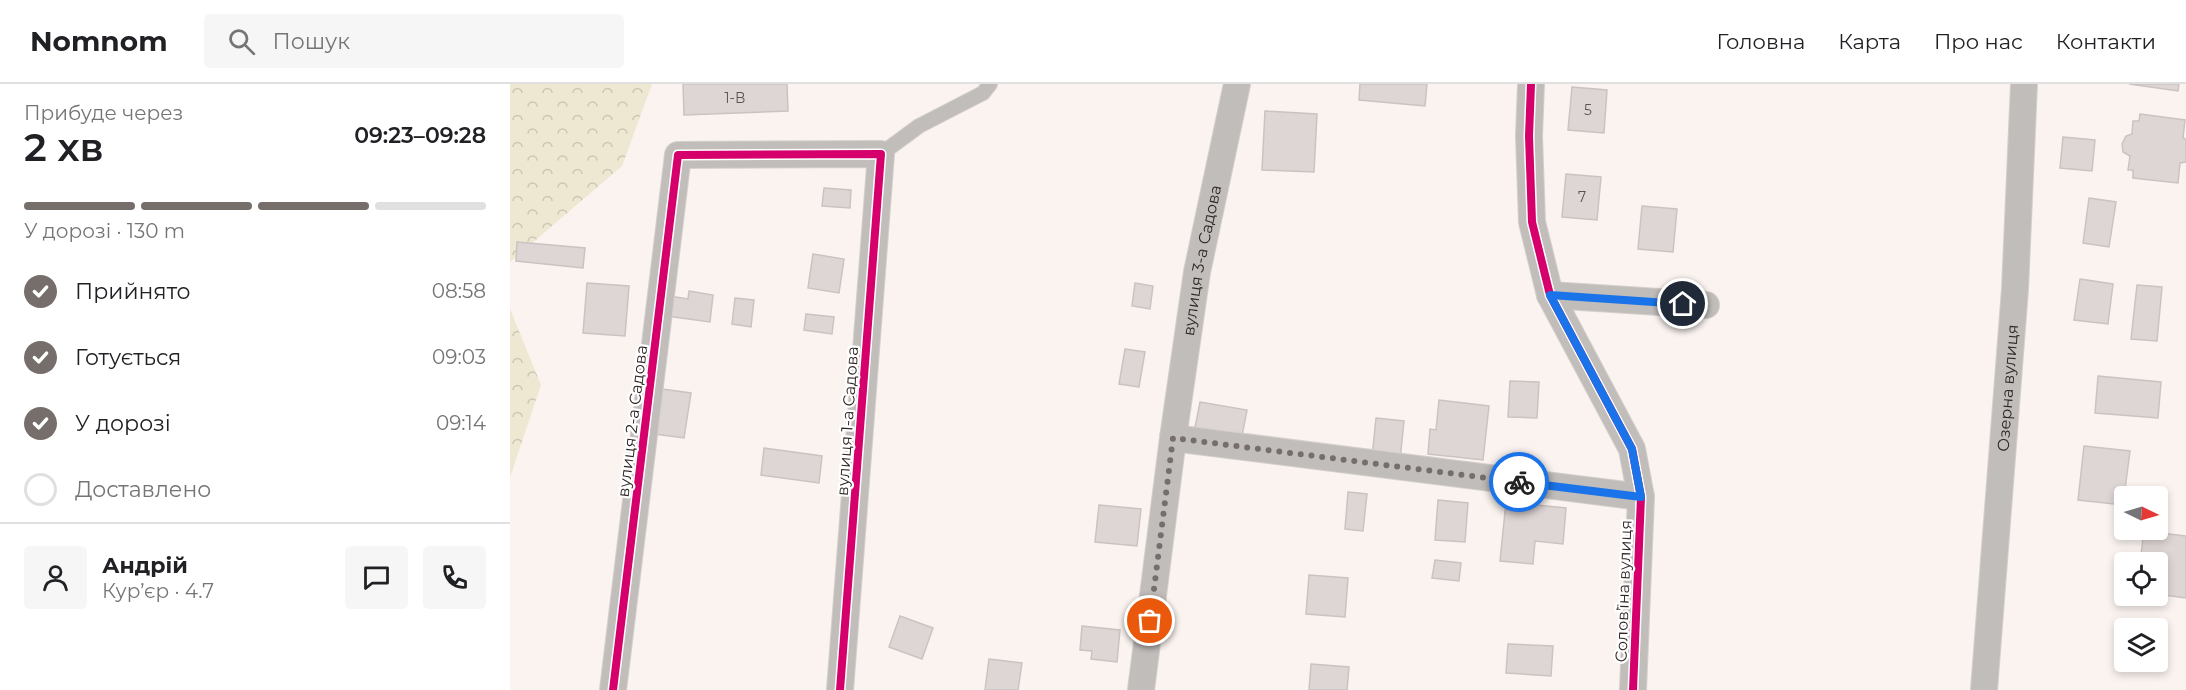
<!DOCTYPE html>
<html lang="uk">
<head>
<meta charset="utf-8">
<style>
	body { margin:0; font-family:Montserrat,sans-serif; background:#f6f6f6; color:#202124; height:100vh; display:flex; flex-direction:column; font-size:22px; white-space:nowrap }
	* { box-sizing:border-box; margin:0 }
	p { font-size:20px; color:#757577 }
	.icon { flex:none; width:33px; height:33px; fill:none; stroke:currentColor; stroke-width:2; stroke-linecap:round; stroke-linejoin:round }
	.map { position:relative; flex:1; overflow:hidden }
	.sheet { display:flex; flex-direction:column; background:#fff; width:510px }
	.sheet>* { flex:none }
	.needle { width:39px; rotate:95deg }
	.tools { position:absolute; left:1604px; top:402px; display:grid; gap:12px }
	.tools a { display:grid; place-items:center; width:54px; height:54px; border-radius:6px; background:#fff; box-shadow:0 3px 9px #0003; font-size:30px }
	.pin { position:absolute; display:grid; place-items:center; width:51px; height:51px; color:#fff; margin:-26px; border:3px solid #fff; border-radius:50%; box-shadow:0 2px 6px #0007 }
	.courier { position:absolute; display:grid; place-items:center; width:60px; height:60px; margin:-30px; border:4px solid #1a73e8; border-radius:50%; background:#fff; color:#222; box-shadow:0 2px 8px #0007 }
	.summary em { font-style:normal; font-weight:600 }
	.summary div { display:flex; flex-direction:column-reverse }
	.summary { display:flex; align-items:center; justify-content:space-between; height:102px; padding:0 24px }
	h1 { font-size:39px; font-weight:600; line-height:45px }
	.bar { display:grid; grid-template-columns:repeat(4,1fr); gap:9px 6px; align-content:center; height:72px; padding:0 24px }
	.bar i { height:8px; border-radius:4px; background:#e0e0e0 }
	.bar .on { background:#766e6b }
	.bar p { grid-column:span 4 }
	.line { display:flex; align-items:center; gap:15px; padding:0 24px; border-top:2px solid #e0e0e0 }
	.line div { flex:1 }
	.round { display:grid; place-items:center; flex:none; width:63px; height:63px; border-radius:6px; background:#f6f6f6 }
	ol { padding:0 24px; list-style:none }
	li { display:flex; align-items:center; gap:18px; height:66px }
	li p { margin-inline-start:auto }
	li .icon { padding:6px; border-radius:50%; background:#766e6b; color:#fff; stroke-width:4 }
	li:last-child { color:#757577 }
	li i { width:33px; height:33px; border:3px solid #e0e0e0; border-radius:50% }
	header { display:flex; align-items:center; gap:36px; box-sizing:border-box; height:84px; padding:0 30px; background:#fff; border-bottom:2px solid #e0e0e0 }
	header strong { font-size:28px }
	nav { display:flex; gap:33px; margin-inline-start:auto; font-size:21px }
	.search { width:420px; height:54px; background:#f6f6f6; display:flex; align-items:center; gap:15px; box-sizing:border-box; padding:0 21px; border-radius:6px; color:#757577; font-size:22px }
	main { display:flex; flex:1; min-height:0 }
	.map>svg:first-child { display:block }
	.forest { fill:url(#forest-crowns) }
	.building { fill:#ded6d5; stroke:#cac3c1; stroke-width:1.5 }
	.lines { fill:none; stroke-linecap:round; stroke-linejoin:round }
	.lane-casing { stroke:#d5cfcc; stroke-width:16 }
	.street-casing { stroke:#d5cfcc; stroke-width:28 }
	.lane { stroke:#c0bdbb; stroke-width:14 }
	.street { stroke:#c0bdbb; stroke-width:26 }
	.cycleway-casing { stroke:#fff; stroke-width:11 }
	.cycleway { stroke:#d6006c; stroke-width:8 }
	.done { stroke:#766e6b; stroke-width:6; stroke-dasharray:0 10.8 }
	.route { stroke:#1a73e8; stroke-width:8 }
	.labels { text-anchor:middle; stroke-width:4.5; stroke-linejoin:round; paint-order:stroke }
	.number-label { font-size:14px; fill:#5b5350 }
	.street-label { font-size:16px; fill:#2f2724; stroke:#fff }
</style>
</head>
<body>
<header>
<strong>Nomnom</strong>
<div class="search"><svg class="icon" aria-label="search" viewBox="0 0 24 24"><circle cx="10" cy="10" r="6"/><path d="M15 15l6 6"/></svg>Пошук</div>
<nav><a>Головна</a><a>Карта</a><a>Про нас</a><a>Контакти</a></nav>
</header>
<main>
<section class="sheet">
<div class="summary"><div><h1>2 хв</h1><p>Прибуде через</p></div><em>09:23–09:28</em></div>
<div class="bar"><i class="on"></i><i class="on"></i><i class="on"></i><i></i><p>У дорозі · 130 m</p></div>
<ol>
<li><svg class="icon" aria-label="check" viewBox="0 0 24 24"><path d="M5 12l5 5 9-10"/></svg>Прийнято<p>08:58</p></li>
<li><svg class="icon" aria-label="check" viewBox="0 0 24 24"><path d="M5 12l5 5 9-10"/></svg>Готується<p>09:03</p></li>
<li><svg class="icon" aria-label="check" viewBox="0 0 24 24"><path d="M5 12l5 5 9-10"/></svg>У дорозі<p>09:14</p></li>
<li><i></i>Доставлено</li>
</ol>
<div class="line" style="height:108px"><a class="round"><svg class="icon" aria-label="person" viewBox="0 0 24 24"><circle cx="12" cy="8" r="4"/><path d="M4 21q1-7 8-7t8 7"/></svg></a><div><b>Андрій</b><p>Кур’єр · 4.7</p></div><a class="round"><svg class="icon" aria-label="chat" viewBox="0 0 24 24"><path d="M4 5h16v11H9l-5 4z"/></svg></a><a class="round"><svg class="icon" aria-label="phone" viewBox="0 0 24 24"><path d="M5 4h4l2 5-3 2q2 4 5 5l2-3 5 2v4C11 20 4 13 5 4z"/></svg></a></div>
</section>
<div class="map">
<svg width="1676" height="606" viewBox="0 0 1676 606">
	<defs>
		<pattern id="forest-crowns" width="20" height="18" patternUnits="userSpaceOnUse" patternTransform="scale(1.5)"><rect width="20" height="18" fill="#eee7d1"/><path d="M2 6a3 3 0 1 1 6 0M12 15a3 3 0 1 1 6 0" fill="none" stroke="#ccc6b3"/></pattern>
	</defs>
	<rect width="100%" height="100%" fill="#faf3f0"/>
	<g class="forest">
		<polygon points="0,0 142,0 112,82 0,178"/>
		<polygon points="0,225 31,301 0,393"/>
	</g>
	<g class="building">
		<polygon points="173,0 277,0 278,27 174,31"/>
		<polygon points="850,0 917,0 915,22 849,16"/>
		<polygon points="1619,0 1669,0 1668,7"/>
		<polygon points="1062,3 1097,6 1094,49 1058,46"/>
		<polygon points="755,27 807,30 804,88 752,86"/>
		<polygon points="1630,30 1675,36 1673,54 1676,55 1676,78 1670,79 1668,99 1623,94 1623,86 1618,86 1620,72 1613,68 1612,60 1616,52 1622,50 1623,37 1629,37"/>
		<polygon points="1553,53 1585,56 1582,87 1550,84"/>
		<polygon points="1056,90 1091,93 1087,136 1052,133"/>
		<polygon points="314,104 341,106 340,124 312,122"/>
		<polygon points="1579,114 1606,118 1599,163 1573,159"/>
		<polygon points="1132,122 1167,125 1163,168 1128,165"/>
		<polygon points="7,158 75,164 73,184 6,177"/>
		<polygon points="303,170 334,175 329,209 298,204"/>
		<polygon points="1570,195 1603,200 1598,240 1564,236"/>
		<polygon points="77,199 119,202 115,252 73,249"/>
		<polygon points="625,199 643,202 640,225 622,222"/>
		<polygon points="1627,201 1652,203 1647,257 1621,255"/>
		<polygon points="179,207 203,211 200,238 157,232 160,212 178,215"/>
		<polygon points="225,214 244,216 241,243 222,240"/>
		<polygon points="296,230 324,233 322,250 294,246"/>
		<polygon points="615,265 635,268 629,303 609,300"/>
		<polygon points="1588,292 1651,298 1648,334 1585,329"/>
		<polygon points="1000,297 1029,298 1027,334 998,333"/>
		<polygon points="152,305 181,309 174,354 145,350"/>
		<polygon points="929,316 979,322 973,376 918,370 920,345 926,346"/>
		<polygon points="690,318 737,326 731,357 684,349"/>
		<polygon points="866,334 894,337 890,376 862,373"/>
		<polygon points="1574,362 1620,367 1613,421 1568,416"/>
		<polygon points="254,364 312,372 309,399 251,391"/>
		<polygon points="838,408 857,410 853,447 835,445"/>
		<polygon points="928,416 958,419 955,458 925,456"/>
		<polygon points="996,418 1056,424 1053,460 1025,457 1023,480 990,477"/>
		<polygon points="589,421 631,425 627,462 585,458"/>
		<polygon points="1634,447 1676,452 1676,514 1647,510 1647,478 1630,478"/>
		<polygon points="925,476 951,479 949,497 922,494"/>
		<polygon points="799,491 838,494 835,533 796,530"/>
		<polygon points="390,532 423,544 412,575 379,563"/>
		<polygon points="572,542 610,546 607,578 581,575 582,567 570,566"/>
		<polygon points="998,560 1043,562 1041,592 996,589"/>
		<polygon points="479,575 512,579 508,606 475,606"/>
		<polygon points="801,580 839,583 837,606 799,606"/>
	</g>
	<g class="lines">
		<defs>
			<polyline id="lane" points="371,70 409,42 473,9 480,0"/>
			<g id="street">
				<polyline points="1021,0 1019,52 1022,138 1040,211 1122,365 1131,413 1123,606"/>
				<polyline points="1040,211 1196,221"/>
				<polyline points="663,354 1131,413"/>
				<polyline points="103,606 168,71 371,70 330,606"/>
				<path id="s1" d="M631,606l32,-252 24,-166 40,-188"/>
				<path id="s2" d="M1474,606l31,-401 9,-205"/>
			</g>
		</defs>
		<use href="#lane" class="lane-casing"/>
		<use href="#street" class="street-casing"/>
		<use href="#lane" class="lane"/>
		<use href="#street" class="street"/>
		<defs>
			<g id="cycleway">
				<polyline points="1021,0 1019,52 1022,138 1040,211 1122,365 1131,413 1123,606"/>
				<polyline points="103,606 168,71 371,70 330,606"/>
			</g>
		</defs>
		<use href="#cycleway" class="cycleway-casing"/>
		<use href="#cycleway" class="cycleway"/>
	</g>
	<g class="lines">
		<polyline class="done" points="640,537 663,354 1009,398"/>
		<polyline class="route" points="1009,398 1131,413 1122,365 1040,211 1173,220"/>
	</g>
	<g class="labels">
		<g class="number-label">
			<text x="225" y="19">1-В</text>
			<text x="1078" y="31">5</text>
			<text x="1072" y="118">7</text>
		</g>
		<g class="street-label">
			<text dy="6" stroke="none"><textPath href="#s1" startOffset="434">вулиця 3-а Садова</textPath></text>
			<text dy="6" stroke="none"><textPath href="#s2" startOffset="303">Озерна вулиця</textPath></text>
			<text transform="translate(122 337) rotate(-83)" y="6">вулиця 2-а Садова</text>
			<text transform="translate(337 337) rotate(-86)" y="6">вулиця 1-а Садова</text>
			<text transform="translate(1113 507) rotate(-88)" y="6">Соловʼїна вулиця</text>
		</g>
	</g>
</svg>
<div class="tools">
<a><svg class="needle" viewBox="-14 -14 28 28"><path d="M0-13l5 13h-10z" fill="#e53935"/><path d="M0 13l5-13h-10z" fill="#757577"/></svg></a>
<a><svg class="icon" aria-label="locate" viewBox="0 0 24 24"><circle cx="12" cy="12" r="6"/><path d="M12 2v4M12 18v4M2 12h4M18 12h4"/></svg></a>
<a><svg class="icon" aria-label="layers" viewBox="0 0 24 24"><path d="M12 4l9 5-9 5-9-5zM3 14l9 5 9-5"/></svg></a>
</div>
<div class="pin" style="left:640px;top:537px;background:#ea580c"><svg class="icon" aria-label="bag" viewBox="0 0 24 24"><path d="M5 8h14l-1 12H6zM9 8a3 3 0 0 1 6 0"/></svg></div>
<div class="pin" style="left:1173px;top:220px;background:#1f2937"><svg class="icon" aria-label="home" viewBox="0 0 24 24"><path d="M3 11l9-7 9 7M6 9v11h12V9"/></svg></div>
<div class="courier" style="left:1009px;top:398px"><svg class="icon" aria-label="bike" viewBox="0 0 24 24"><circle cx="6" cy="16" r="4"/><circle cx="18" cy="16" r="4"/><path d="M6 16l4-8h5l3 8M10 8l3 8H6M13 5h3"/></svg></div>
</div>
</main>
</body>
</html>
